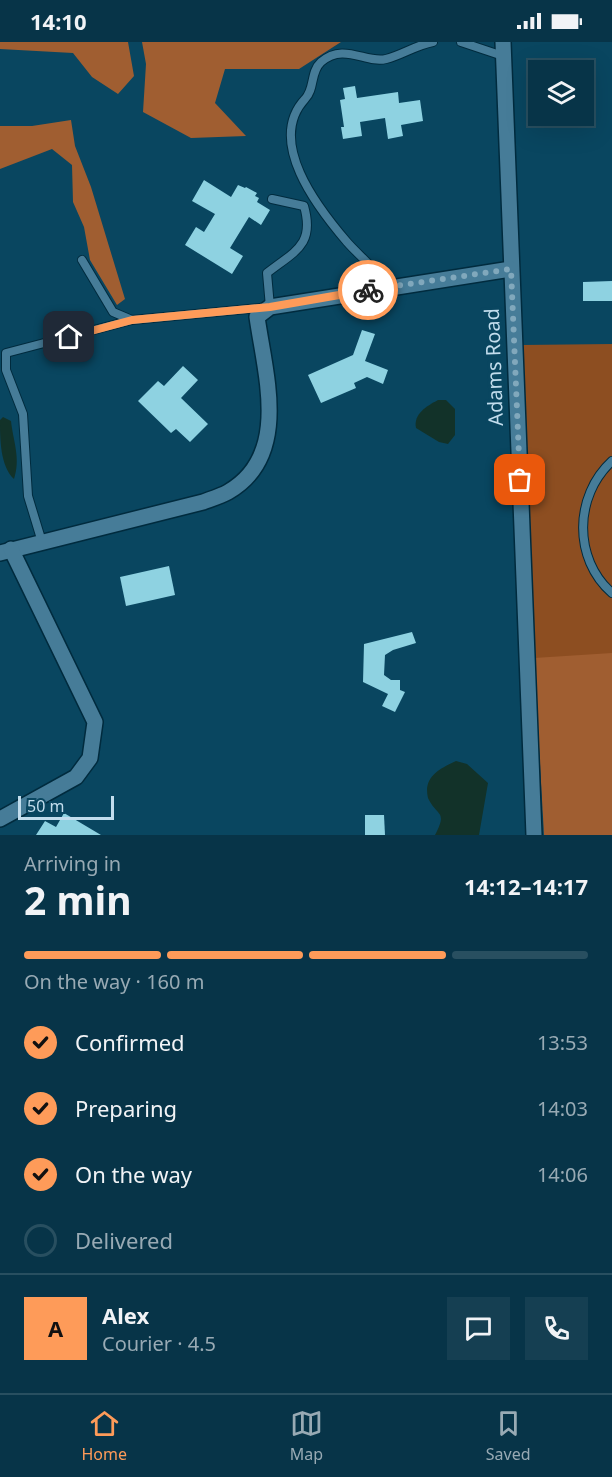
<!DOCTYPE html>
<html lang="en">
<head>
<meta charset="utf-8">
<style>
	body { margin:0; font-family:"Noto Sans",sans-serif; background:#153f52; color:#f1f3f6; height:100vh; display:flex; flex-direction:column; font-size:22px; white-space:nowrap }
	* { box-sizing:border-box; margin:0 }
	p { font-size:20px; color:#98aab4 }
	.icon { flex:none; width:33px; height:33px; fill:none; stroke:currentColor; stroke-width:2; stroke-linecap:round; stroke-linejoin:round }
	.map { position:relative; height:793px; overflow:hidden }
	.panel { display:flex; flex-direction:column; background:#073448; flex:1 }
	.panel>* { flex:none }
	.fabs { position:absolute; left:528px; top:18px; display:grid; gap:12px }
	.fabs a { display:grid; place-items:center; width:66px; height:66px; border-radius:0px; background:#073448; box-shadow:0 6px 24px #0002,0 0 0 2px #284f60; font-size:30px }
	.scale { position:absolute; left:18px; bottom:15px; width:96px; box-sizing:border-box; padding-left:6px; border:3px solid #c2dded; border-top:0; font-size:16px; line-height:21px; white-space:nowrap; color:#c2dded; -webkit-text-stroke:4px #094660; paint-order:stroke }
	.pin { position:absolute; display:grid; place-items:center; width:51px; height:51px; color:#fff; margin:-26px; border-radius:12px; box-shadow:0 3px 9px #0006 }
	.courier { position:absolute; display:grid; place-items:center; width:60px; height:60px; margin:-30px; border:4px solid #fe9b59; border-radius:50%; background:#fff; color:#222; box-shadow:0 2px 8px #0007 }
	.head em { font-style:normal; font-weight:700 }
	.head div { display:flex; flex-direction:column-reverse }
	.head { display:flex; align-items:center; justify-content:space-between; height:102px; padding:0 24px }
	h1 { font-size:39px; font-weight:700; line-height:45px }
	.bar { display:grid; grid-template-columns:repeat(4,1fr); gap:9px 6px; align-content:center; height:72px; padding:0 24px }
	.bar i { height:8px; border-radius:4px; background:#284f60 }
	.bar .current { background:#fe9b59 }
	.bar p { grid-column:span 4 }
	.line { display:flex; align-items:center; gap:15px; padding:0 24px; border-top:2px solid #284f60 }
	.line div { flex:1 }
	.round { display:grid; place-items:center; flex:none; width:63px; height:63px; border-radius:0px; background:#153f52 }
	ol { padding:0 24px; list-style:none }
	li { display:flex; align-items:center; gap:18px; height:66px }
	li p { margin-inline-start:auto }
	li .icon { padding:6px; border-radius:50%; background:#fe9b59; color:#111; stroke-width:4 }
	li:last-child { color:#98aab4 }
	li i { width:33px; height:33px; border:3px solid #284f60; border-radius:50% }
	.status { display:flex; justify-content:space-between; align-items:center; height:42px; padding:0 30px; background:#073448; direction:ltr }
	.status svg { height:16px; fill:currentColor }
	.tabs { display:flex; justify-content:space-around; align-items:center; height:84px; border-top:2px solid #284f60; background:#073448; font-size:16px; color:#98aab4 }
	.tabs a { display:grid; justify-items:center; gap:3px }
	.tabs .current { color:#fe9b59 }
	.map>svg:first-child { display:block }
	.green { fill:#8d4e21 }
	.forest { fill:#a05e31 }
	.water { fill:#123229 }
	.building { fill:#8ed2e1 }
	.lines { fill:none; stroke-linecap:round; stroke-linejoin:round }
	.service-casing { stroke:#002b3e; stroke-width:10 }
	.minor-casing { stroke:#002b3e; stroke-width:18 }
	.service { stroke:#467c98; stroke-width:8 }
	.minor { stroke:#467c98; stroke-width:15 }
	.done { stroke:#81a8bc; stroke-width:6; stroke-dasharray:0 10.8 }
	.route { stroke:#fe9b59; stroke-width:8 }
	.labels { text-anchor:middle; stroke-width:6; stroke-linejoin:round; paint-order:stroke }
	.street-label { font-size:20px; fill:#c2dded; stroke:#094660 }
</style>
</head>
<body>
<div class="status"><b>14:10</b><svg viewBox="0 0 49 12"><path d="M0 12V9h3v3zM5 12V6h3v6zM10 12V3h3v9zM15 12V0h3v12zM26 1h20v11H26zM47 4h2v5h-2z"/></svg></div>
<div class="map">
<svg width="612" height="793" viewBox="0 0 612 793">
	<rect width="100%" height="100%" fill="#094660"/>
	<polygon class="green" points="612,302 612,615 532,618 521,303"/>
	<g class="forest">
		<polygon points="0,0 128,0 134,34 118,52 92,35 73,11 0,7"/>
		<polygon points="142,0 341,0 299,27 225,27 215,61 246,94 191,96 143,70 146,22"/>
		<polygon points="71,78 75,104 91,145 125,257 117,263 90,218 84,185 73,160 72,123 52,107 0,127 0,84 32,84"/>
		<polygon points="612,611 612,793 544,793 534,616"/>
	</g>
	<g class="water">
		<path d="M438,358h8l9,9v26l-7,9 -9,-2 -23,-14c-3,-14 11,-22 22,-28z"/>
		<path d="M3,375l8,4c2,20 10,37 3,58 -14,-13 -14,-41 -14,-59z"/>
		<path d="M456,719l11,3 21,19 -9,52h-44c13,-25 2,-18 -7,-37 -5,-21 11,-29 28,-37z"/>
	</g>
	<g class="building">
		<polygon points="355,44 357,56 398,50 399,61 420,58 423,79 401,83 403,94 388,97 385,76 360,80 362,94 343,97 341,85 344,85 340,58 345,57 343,46"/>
		<polygon points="204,138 231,155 238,143 245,146 246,145 257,151 255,154 259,156 257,160 270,168 261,183 249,175 230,206 243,214 232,232 185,203 196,185 204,190 215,172 192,159"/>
		<polygon points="612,239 612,259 583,259 583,240"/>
		<polygon points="362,288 375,292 365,319 388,328 383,342 367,335 354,341 356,346 321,361 308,333 353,313"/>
		<polygon points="183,324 198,338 181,356 208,382 190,400 176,387 171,391 138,359 158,339 164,344"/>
		<polygon points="169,524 175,553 126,564 120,535"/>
		<polygon points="412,590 416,601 393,608 385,613 384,633 391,638 400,638 400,648 405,650 395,670 382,664 388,652 363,640 364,602"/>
		<polygon points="64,771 101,793 36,793 45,779 56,785"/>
		<polygon points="365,773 384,773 385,793 365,793"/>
	</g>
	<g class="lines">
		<defs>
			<g id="service">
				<polyline points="461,0 503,14"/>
				<path d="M82,218l31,52 19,8 138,-13 -3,-34c28,-22 48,-28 37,-67l-32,-7"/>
				<path d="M383,245c-9,-22 -21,-28 -36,-45 -30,-35 -81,-101 -42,-143 10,-10 5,-27 16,-37 23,-20 45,2 65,-3 16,-4 30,-14 47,-17"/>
				<path d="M612,419c-38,35 -39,98 0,132"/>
				<polyline points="42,500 28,454 23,372 6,328 6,311 132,278"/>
			</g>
			<g id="minor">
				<polyline points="503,0 534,793"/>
				<path d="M0,511l203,-51c8,-3 18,-6 25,-10 63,-36 37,-118 29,-175l13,-10 241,-38"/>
				<polyline points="0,777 76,735 90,716 95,680 11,507"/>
			</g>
		</defs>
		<use href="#service" class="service-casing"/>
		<use href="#minor" class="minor-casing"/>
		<use href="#service" class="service"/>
		<use href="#minor" class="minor"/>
	</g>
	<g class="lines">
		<polyline class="done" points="368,248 511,227 520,438"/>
		<polyline class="route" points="69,295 132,278 270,265 368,248"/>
	</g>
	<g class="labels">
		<g class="street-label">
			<text transform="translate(494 325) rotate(-92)" y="7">Adams Road</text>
		</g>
	</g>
</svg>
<div class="fabs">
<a><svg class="icon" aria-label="layers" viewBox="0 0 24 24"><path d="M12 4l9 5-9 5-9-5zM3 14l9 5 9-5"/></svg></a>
</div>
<div class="scale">50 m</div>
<div class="pin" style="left:520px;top:438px;background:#ea580c"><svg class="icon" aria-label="bag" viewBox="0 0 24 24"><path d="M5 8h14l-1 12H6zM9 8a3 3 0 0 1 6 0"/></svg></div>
<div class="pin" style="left:69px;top:295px;background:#1f2937"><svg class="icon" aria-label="home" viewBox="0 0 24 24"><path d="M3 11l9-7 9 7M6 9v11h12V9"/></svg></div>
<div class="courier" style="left:368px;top:248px"><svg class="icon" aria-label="bike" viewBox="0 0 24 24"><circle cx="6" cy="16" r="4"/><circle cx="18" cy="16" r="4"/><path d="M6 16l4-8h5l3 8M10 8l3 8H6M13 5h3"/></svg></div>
</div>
<section class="panel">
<div class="head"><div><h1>2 min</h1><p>Arriving in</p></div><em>14:12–14:17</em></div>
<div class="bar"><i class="current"></i><i class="current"></i><i class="current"></i><i></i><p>On the way · 160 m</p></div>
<ol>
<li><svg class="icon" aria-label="check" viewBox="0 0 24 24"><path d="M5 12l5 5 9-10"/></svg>Confirmed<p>13:53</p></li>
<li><svg class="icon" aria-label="check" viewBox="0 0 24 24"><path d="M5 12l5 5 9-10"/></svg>Preparing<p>14:03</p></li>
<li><svg class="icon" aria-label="check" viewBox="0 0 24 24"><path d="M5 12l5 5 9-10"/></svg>On the way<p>14:06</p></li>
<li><i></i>Delivered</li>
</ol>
<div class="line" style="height:108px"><b class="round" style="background:#fe9b59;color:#111">A</b><div><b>Alex</b><p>Courier · 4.5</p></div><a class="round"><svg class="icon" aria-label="chat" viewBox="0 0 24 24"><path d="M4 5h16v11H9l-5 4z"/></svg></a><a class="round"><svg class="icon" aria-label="phone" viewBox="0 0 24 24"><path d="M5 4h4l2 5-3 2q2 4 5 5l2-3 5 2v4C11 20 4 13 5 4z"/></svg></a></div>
</section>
<nav class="tabs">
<a class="current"><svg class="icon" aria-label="home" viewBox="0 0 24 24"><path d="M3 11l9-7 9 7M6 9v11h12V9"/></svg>Home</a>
<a><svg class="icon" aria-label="map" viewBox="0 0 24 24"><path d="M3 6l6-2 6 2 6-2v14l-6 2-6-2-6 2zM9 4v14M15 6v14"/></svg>Map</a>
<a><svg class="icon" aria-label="saved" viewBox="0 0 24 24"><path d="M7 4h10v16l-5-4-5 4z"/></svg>Saved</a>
</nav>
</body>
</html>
